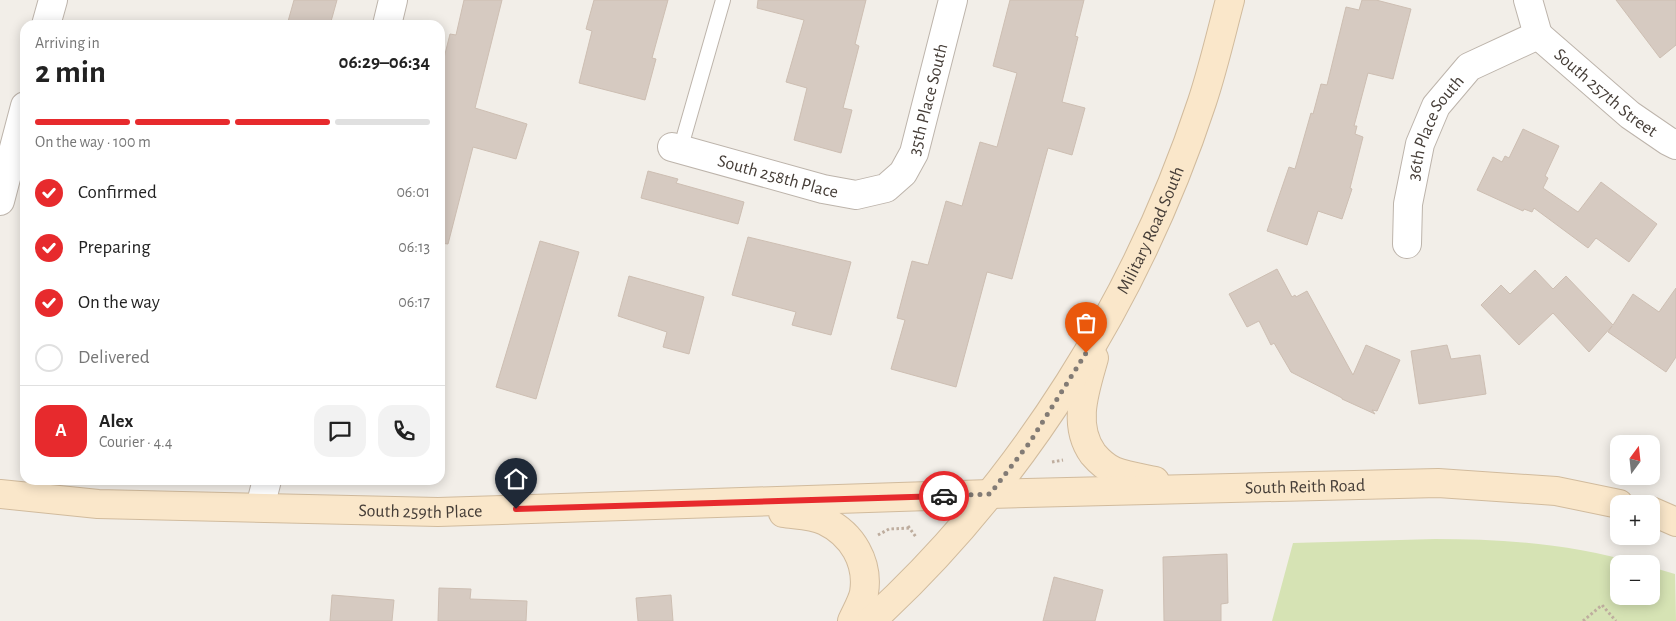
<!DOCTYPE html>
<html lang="en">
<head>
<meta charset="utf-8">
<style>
	body { margin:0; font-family:"Alegreya Sans",sans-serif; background:#f2f2f2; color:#222; height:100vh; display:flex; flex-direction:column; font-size:19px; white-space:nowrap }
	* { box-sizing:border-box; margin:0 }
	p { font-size:16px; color:#767676 }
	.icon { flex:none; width:28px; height:28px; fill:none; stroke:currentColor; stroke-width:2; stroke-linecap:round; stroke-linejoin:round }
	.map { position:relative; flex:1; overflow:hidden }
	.drawer { position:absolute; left:20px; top:20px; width:425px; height:465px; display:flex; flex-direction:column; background:#fff; border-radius:15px; box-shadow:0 2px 12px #0003 }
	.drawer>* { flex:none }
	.needle { width:32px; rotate:15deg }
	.buttons { position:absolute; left:1610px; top:435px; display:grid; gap:10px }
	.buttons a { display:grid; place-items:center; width:50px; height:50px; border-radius:10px; background:#fff; box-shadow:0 2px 12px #0003; font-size:25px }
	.pin { position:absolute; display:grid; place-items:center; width:42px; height:42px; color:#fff; margin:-51px -21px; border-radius:50% 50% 50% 0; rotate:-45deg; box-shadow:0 0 5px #0007 }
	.pin .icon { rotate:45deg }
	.courier { position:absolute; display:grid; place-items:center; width:50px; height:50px; margin:-25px; border:4px solid #e72a2d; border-radius:50%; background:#fff; color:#222; box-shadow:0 1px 6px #0007 }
	.summary em { font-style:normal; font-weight:700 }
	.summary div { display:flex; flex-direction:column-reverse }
	.summary { display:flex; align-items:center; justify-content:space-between; height:85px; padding:0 15px }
	h1 { font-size:32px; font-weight:700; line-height:38px }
	.bar { display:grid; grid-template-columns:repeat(4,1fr); gap:8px 5px; align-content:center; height:60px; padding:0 15px }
	.bar i { height:6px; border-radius:4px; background:#e0e0e0 }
	.bar .active { background:#e72a2d }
	.bar p { grid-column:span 4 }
	.line { display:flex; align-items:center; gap:12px; padding:0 15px; border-top:1px solid #e0e0e0 }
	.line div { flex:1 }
	.round { display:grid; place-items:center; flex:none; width:52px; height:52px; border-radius:15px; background:#f2f2f2 }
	ol { padding:0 15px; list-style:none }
	li { display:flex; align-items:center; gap:15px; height:55px }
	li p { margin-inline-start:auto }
	li .icon { padding:5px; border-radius:50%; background:#e72a2d; color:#fff; stroke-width:4 }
	li:last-child { color:#767676 }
	li i { width:28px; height:28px; border:2px solid #e0e0e0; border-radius:50% }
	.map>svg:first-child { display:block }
	.green { fill:#d6e3b4 }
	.building { fill:#d6cac1; stroke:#cdbeb2 }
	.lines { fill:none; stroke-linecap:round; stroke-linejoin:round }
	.lane-casing { stroke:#bdb4ab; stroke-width:16 }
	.street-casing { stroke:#bdb4ab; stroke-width:30 }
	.secondary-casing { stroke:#d1bb9d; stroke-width:30 }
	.path { stroke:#bead9e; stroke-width:3; stroke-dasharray:2.5 2.5; stroke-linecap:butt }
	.lane { stroke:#fff; stroke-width:14 }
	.street { stroke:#fff; stroke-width:28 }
	.secondary { stroke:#fae7ca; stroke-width:28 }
	.done { stroke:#827b75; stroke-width:5; stroke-dasharray:0 9 }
	.route { stroke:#e72a2d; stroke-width:6 }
	.labels { text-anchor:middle; stroke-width:4; stroke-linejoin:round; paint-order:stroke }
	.street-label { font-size:18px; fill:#453d37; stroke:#fff }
</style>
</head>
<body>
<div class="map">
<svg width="1676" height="621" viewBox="0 0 1676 621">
	<rect width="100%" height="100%" fill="#f2eee8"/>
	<path class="green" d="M1435,539c69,0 137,5 204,25h-20v32h32v-29l24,7 1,47h-404l21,-78z"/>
	<g class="building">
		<polygon points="294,0 337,0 330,25 287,25"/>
		<polygon points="464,0 502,0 475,108 527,124 516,159 473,147 448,244 440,243 440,74 450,34 456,35"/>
		<polygon points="594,0 668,0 652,58 656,59 645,100 579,83 592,31 586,29"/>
		<polygon points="758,0 866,0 855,44 859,46 843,108 852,110 841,153 794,140 807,88 786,82 804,20 757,8"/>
		<polygon points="1010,0 1084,0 1075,36 1078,37 1062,102 1085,108 1072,155 1048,148 1012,279 987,272 956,387 891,369 905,320 897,318 912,261 928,265 946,201 962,206 980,142 997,147 1017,73 993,66"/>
		<polygon points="1362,0 1376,0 1411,9 1393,79 1368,73 1354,126 1357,126 1355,134 1363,137 1350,188 1352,189 1342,219 1318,211 1307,245 1267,231 1289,167 1295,169 1311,113 1313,114 1321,84 1327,85 1346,7 1359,10"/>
		<polygon points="1616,0 1676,0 1676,45 1660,58"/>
		<polygon points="1523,129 1559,146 1545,176 1548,178 1543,188 1578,212 1601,182 1657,224 1629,262 1596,238 1588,248 1534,208 1532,212 1524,209 1523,211 1477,190 1493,157 1502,162 1505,156 1509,158"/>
		<polygon points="648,171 678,179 676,183 744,202 738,224 641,198"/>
		<polygon points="748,237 851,262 831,335 792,325 796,312 732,295"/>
		<polygon points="540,241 579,252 536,399 496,387"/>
		<polygon points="1277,269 1292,297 1295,295 1296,297 1307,291 1353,375 1366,345 1400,360 1377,411 1372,410 1375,414 1342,399 1342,398 1291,372 1274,343 1271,345 1259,321 1247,327 1229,294"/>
		<polygon points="1535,270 1553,289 1566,276 1613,325 1633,294 1659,312 1676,288 1676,357 1666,372 1608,332 1612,326 1589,352 1553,313 1519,345 1481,305 1501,285 1510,294"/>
		<polygon points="629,276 704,297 689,354 663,347 667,332 618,316"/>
		<polygon points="1447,345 1451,359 1480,355 1486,394 1419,404 1411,351"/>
		<polygon points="1227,554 1228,603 1221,604 1221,621 1164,621 1163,557"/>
		<polygon points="1054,577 1103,590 1095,621 1043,621"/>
		<polygon points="439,588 471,589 470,599 527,601 526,621 438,621"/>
		<polygon points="332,595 394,600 392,621 330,621"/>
		<polygon points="671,595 673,621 638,621 636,598"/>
	</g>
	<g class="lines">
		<defs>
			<polyline id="lane" points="680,150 723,0"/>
			<g id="street">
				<polyline points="1528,0 1538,35"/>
				<polyline points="46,25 53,0"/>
				<polyline points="387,25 393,0"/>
				<path id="s1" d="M1538,35l92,80 38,26 8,4"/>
				<path id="s2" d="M672,147l151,42 33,6 30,-7 17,-15 11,-20 39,-153"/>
				<polyline points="0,201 25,106"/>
				<path id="s3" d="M1407,244l1,-40 12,-60 16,-38 33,-39 69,-32"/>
				<polyline points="260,507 267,480"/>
			</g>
			<g id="secondary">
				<path d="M1094,358c-9,32 -22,67 -1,96 6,7 12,13 21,17 13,5 27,7 41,10"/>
				<path id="s4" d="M0,494l98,10 340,8 552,-18 448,-11 118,8 63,13"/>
				<polyline points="1651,511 1676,522"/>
				<path d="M783,513c13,2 30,2 42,8 27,13 44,41 39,72 -2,9 -8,19 -12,28"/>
				<path id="s5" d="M871,621c151,-138 267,-324 331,-519 11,-33 19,-68 28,-102"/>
			</g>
		</defs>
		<use href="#lane" class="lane-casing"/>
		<use href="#street" class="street-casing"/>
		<use href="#secondary" class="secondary-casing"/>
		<g class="path">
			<polyline points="1052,462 1063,460"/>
			<polyline points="908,526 916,537"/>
			<polyline points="878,535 889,529 909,528"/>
			<polyline points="1583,621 1602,605 1616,621"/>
		</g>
		<use href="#lane" class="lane"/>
		<use href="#street" class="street"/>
		<use href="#secondary" class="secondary"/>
	</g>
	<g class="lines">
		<polyline class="done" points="944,496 990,494 1030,442 1086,353"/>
		<polyline class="route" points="516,509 944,496"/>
	</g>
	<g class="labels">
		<g class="street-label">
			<text dy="6" stroke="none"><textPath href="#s1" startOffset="89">South 257th Street</textPath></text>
			<text dy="6" stroke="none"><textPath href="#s2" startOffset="322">35th Place South</textPath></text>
			<text dy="6" stroke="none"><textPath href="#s3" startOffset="122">36th Place South</textPath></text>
			<text dy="6" stroke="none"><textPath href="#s2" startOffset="110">South 258th Place</textPath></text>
			<text dy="6" stroke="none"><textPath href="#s5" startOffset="484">Military Road South</textPath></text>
			<text dy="6" stroke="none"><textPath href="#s4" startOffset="1306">South Reith Road</textPath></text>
			<text dy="6" stroke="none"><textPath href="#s4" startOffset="421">South 259th Place</textPath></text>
		</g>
	</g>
</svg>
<div class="buttons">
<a><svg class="needle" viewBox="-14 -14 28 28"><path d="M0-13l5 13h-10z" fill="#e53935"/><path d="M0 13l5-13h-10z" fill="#767676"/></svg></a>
<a>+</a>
<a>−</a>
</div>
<div class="pin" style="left:1086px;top:353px;background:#ea580c"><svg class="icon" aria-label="bag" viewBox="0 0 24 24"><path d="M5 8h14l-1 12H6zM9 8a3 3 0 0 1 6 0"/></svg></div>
<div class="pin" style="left:516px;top:509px;background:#1f2937"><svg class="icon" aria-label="home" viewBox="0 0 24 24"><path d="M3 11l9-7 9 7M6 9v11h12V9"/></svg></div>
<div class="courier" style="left:944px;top:496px"><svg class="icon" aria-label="car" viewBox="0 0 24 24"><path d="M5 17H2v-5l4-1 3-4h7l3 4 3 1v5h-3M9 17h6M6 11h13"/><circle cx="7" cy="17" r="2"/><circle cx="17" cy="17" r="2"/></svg></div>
<section class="drawer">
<div class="summary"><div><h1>2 min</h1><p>Arriving in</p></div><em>06:29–06:34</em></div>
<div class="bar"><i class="active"></i><i class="active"></i><i class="active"></i><i></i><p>On the way · 100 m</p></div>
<ol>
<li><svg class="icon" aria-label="check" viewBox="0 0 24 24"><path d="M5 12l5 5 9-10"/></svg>Confirmed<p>06:01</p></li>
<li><svg class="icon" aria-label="check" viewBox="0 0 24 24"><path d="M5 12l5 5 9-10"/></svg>Preparing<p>06:13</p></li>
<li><svg class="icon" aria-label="check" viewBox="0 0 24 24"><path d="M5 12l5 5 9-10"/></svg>On the way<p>06:17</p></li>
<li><i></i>Delivered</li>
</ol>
<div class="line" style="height:90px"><b class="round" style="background:#e72a2d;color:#fff">A</b><div><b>Alex</b><p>Courier · 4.4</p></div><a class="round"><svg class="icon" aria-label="chat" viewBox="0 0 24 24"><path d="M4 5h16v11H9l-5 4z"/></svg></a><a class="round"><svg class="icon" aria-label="phone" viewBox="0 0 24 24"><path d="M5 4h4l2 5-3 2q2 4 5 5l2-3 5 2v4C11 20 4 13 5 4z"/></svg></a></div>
</section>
</div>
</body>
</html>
